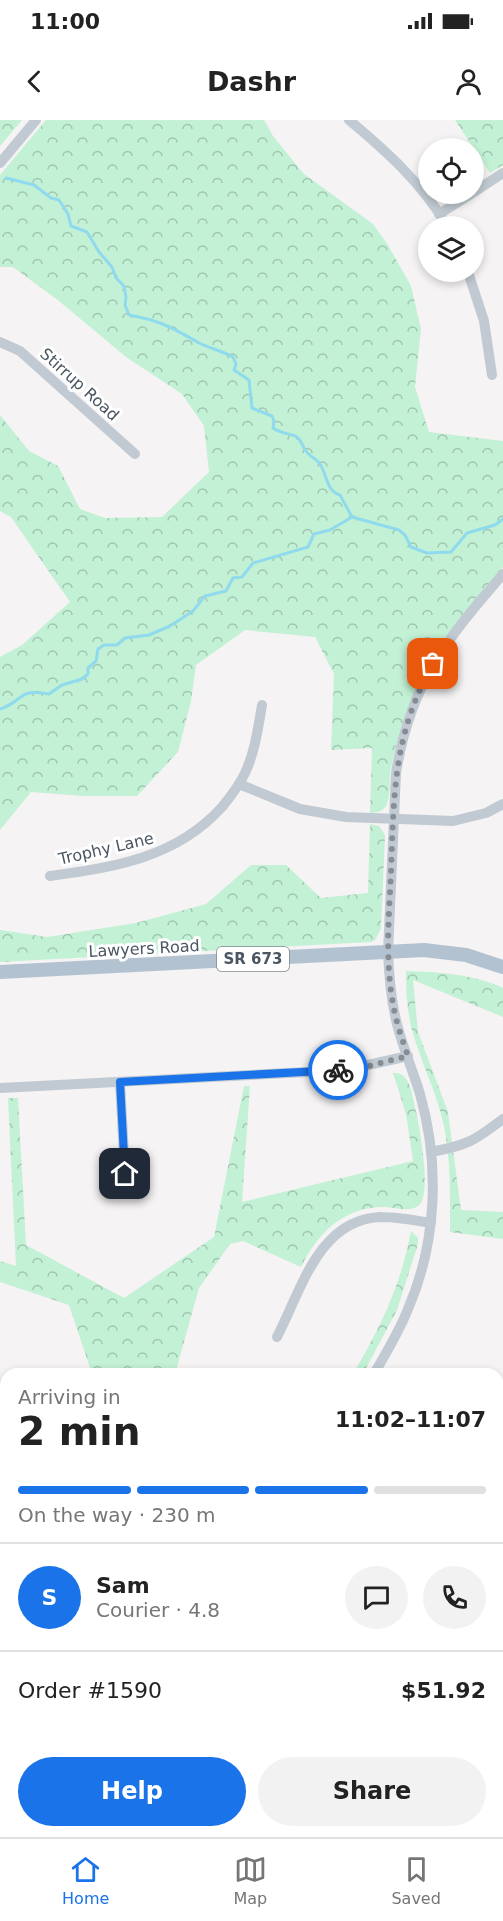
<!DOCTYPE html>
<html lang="en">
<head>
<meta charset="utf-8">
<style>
	body { margin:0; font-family:"DejaVu Sans",sans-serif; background:#f2f2f2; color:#222; height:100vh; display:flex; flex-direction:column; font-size:22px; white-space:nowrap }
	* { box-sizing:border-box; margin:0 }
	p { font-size:20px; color:#767676 }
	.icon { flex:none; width:33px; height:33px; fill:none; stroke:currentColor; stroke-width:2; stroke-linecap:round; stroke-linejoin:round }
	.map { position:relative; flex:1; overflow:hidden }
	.sheet { position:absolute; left:0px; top:1248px; width:504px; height:470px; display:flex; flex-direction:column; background:#fff; border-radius:18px 18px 0 0; box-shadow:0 3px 9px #0003 }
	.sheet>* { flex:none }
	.controls { position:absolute; left:418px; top:18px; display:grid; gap:12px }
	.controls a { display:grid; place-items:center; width:66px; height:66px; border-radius:50%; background:#fff; box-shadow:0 3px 9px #0003; font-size:30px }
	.pin { position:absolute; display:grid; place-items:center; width:51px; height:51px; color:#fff; margin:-26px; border-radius:12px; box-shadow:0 3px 9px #0006 }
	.courier { position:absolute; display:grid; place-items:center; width:60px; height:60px; margin:-30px; border:4px solid #1a73e8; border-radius:50%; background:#fff; color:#222; box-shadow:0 2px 8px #0007 }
	.overview em { font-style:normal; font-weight:700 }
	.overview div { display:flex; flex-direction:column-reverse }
	.overview { display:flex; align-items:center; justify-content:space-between; height:102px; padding:0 18px }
	h1 { font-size:39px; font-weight:700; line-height:45px }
	.bar { display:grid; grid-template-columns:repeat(4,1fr); gap:9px 6px; align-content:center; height:72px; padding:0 18px }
	.bar i { height:8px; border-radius:4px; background:#e0e0e0 }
	.bar .on { background:#1a73e8 }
	.bar p { grid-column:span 4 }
	.line { display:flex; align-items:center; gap:15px; padding:0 18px; border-top:2px solid #e0e0e0 }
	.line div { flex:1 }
	.round { display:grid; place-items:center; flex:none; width:63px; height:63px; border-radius:32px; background:#f2f2f2 }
	.primary-button { display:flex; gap:12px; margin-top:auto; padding:12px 18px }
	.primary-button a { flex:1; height:69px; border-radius:36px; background:#1a73e8; color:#fff; font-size:24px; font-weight:700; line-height:69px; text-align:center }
	.primary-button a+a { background:#f2f2f2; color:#222 }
	.status { display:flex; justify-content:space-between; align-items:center; height:42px; padding:0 30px; background:#fff; direction:ltr }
	.status svg { height:16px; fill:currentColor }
	header { display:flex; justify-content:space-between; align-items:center; height:78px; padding:0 18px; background:#fff; font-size:27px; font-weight:700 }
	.tab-bar { display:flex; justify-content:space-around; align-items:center; height:84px; border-top:2px solid #e0e0e0; background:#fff; font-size:16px; color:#767676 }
	.tab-bar a { display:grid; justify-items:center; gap:3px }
	.tab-bar .on { color:#1a73e8 }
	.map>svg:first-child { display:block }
	.forest { fill:url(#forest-crowns) }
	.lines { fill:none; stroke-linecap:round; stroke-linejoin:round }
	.stream { stroke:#90daee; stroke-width:3 }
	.minor { stroke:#c1cad2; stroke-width:10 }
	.major { stroke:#b3c2d1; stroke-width:14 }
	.done { stroke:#868d94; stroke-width:6; stroke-dasharray:0 10.8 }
	.route { stroke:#1a73e8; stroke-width:8 }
	.labels { text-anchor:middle; stroke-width:6; stroke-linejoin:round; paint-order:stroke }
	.shield { fill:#fff; stroke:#808990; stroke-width:1.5 }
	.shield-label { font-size:15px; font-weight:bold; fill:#4a5661 }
	.street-label { font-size:16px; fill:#4a5661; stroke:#fff }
</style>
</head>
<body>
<div class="status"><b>11:00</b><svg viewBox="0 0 49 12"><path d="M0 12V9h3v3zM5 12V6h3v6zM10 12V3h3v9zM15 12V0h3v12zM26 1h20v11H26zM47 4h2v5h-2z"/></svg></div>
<header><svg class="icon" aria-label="back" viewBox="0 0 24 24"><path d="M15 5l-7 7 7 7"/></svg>Dashr<svg class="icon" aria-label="person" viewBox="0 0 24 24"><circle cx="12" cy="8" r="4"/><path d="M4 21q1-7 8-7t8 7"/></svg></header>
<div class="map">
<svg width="503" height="1717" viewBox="0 0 503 1717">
	<defs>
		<pattern id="forest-crowns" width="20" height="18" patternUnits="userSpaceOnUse" patternTransform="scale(1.5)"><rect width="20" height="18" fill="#c3f1d5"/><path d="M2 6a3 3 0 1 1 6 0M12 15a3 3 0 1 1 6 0" fill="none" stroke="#a0c6b0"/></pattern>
	</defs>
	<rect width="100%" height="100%" fill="#f5f3f3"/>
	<g class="forest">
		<polygon points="0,0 22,0 0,26"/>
		<path d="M46,0h218l9,16 31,38 69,50 15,21 23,41 10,43 -6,58 14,45 74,9v126c-42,48 -82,95 -101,158 -5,16 -9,32 -12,49 -1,10 1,23 -4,32 -4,6 -9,6 -16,7l2,-65 -41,2 3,-76 -19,-37 -70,-7 -49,35 -5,36 -13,51 -41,44h-54l-52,-4 -31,38v-173l22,-12 48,-43 -59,-85 -11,-6v-96l29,36 29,15 22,43 25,9 57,-1 47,-45 -5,-46 -22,-32 -56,-37 -67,-56 -46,-34h-13v-92z"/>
		<polygon points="455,0 503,0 503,45 490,53"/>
		<polygon points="370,704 379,706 385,715 381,809 375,820 371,822 0,842 0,810 47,817 136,803 206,784 251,745 286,745 321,778 368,773"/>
		<path d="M406,851c32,1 67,3 97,17v29l-90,-37 5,52 30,80 13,98 42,2v27l-53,-7c0,-36 1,-71 -6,-106 -7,-33 -23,-63 -32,-96 -5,-19 -6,-39 -6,-59z"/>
		<path d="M393,953c17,-2 19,21 22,34 4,17 18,90 3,99 -8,6 -22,2 -32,1 -41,-1 -68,25 -85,60l-58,-26 -13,3 -31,44 -24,86h-83l-23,-69 -69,-23v-21l16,5 -8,-168h10l8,147 98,53 90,-61 30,-151h6l-8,116 171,-41 -7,-47z"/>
		<path d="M411,1111l7,7v6l-21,66 -34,64h-10c28,-48 48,-89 58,-143z"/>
		<polygon points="498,1570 503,1572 503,1717 243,1717 246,1712 498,1712"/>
		<polygon points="0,1640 6,1647 6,1668 0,1673"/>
	</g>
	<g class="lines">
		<g class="stream">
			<path d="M6,58l28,7 17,13 8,2 9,14 3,12 16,6 12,20 13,15 4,11 8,8 2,11 -1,8 4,10c30,5 44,13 70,28 10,5 23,8 34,14l3,7 -2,6 15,10 3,28 20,8 2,5 -1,7c7,5 14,5 22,8 6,2 7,10 11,15 4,6 11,8 14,13 7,10 6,27 20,31l12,22"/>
			<path d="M0,589c25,-8 16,-21 49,-15l13,-9 20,-6 6,-5v-6l8,-7 2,-12 6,-4h13l8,-7 24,-3 21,-9 23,-15 12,-15 21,-5 7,-13 9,-1 11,-14 55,-16 6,-13 16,-4 22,-13 47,13 6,5 6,12 16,6 24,-1 16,-19 28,-8 8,-6"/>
		</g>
		<g class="minor">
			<path d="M349,0c37,31 74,64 98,106"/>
			<polyline points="0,43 36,0"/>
			<polyline points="474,72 503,53"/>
			<polyline points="439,94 471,74"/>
			<polyline points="468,152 484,201 492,255"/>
			<polyline points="0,222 20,231 135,334"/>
			<polyline points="239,664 300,689 346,697 453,701 486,693 503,684"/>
			<path d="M50,756c65,-9 126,-18 172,-69 9,-11 17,-21 23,-34 10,-21 13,-45 17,-68"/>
			<polyline points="120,962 125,1054"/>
			<polyline points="0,968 346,950 408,936"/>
			<path d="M431,1032c37,-7 43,-11 72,-33"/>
			<path d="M277,1217c24,-46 41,-117 103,-120 17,0 34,3 51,6"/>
			<path d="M374,1254c12,-21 25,-42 34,-65 29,-67 32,-145 12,-215 -7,-23 -17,-46 -23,-70 -6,-23 -8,-48 -9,-72l8,-179c14,-89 50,-133 107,-199"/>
			<polyline points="498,1414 503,1417"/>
			<polyline points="0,1465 6,1480"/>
			<polyline points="148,1717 150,1712"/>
		</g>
		<polyline class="major" points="0,852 424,830 466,835 503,847"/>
	</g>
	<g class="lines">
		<path class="done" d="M338,950l31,-4 39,-10c-6,-17 -12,-34 -15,-52 -8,-44 -4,-89 -2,-132 3,-79 2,-137 42,-208"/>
		<polyline class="route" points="125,1054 120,962 338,950"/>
	</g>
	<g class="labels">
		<rect class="shield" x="217" y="827" width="72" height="24" rx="4.5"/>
		<g class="shield-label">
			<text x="253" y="844">SR 673</text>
		</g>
		<g class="street-label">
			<text transform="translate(80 264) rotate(42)" y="6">Stirrup Road</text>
			<text transform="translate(106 728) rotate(-13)" y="6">Trophy Lane</text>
			<text transform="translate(144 828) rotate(-3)" y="6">Lawyers Road</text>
		</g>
	</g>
</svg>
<div class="controls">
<a><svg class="icon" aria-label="locate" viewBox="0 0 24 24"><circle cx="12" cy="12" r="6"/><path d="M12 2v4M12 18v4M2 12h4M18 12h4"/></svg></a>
<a><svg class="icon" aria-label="layers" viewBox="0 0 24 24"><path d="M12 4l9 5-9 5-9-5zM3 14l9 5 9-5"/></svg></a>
</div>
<div class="pin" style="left:433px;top:544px;background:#ea580c"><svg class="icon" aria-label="bag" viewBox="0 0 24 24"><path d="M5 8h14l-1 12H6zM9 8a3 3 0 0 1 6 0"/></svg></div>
<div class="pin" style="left:125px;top:1054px;background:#1f2937"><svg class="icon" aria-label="home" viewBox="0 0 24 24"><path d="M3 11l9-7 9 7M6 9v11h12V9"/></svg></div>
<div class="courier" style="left:338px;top:950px"><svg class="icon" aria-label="bike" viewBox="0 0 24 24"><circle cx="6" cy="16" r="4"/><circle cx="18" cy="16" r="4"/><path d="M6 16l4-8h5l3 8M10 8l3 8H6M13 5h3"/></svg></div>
<section class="sheet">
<div class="overview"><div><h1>2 min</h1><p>Arriving in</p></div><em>11:02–11:07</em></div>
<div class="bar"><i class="on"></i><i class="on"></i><i class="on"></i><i></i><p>On the way · 230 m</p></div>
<div class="line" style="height:108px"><b class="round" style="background:#1a73e8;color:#fff">S</b><div><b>Sam</b><p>Courier · 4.8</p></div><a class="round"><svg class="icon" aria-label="chat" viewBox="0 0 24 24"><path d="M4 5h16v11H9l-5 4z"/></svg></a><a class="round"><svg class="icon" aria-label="phone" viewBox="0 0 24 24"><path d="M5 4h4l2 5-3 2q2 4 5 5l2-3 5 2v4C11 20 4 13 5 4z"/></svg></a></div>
<div class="line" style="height:78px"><div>Order #1590</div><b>$51.92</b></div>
<div class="primary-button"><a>Help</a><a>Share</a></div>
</section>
</div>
<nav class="tab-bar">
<a class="on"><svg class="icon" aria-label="home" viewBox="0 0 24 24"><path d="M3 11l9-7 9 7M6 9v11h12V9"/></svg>Home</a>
<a><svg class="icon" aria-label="map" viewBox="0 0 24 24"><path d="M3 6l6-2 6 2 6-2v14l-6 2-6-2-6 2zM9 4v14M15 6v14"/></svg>Map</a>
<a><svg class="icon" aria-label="saved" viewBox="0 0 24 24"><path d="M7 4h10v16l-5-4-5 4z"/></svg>Saved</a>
</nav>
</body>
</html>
